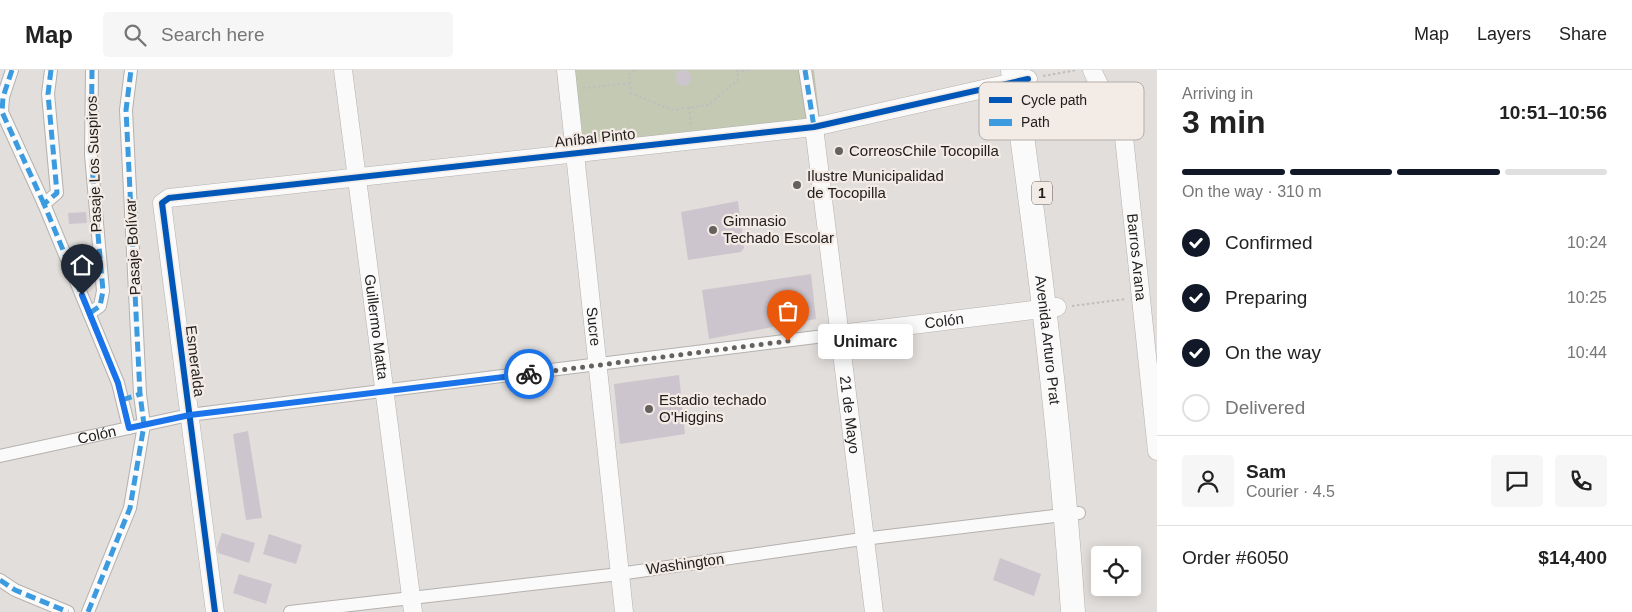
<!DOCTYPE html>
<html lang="en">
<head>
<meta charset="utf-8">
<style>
	body { margin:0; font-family:Arial,sans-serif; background:#f6f6f6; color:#222; height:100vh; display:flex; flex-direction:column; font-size:19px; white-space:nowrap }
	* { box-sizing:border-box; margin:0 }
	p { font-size:16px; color:#767676 }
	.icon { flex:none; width:28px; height:28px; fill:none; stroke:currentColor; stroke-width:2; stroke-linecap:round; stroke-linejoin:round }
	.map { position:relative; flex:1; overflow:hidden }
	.panel { display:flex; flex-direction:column; background:#fff; width:475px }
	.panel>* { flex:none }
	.buttons { position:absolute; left:1091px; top:476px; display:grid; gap:10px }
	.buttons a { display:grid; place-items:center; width:50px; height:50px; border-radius:5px; background:#fff; box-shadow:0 2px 12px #0003; font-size:25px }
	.pin { position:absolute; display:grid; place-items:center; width:42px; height:42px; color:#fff; margin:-51px -21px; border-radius:50% 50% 50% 0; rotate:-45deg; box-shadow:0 0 5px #0007 }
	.pin .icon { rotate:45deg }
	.courier { position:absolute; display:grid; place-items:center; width:50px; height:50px; margin:-25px; border:4px solid #1a73e8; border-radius:50%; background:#fff; color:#222; box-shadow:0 1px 6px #0007 }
	.bubble { position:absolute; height:35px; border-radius:5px; background:#fff; box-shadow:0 2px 12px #0003; font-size:16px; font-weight:700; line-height:35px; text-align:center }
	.head em { font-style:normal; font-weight:700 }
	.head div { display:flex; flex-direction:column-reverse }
	.head { display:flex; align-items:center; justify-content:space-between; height:85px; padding:0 25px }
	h1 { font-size:32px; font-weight:700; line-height:38px }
	.bar { display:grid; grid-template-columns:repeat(4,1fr); gap:8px 5px; align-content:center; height:60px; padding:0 25px }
	.bar i { height:6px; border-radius:4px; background:#e0e0e0 }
	.bar .selected { background:#111827 }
	.bar p { grid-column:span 4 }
	.line { display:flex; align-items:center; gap:12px; padding:0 25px; border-top:1px solid #e0e0e0 }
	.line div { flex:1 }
	.round { display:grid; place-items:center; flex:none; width:52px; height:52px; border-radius:5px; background:#f6f6f6 }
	ol { padding:0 25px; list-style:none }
	li { display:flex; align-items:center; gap:15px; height:55px }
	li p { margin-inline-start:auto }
	li .icon { padding:5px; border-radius:50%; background:#111827; color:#fff; stroke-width:4 }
	li:last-child { color:#767676 }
	li i { width:28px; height:28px; border:2px solid #e0e0e0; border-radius:50% }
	header { display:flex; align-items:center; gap:30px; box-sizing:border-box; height:70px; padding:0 25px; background:#fff; border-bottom:1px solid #e0e0e0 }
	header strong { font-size:24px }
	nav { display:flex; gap:28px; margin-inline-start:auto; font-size:18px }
	.search { width:350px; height:45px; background:#f6f6f6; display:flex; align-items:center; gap:12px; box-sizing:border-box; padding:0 18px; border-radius:5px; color:#767676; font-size:19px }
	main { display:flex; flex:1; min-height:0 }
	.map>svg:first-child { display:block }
	.green { fill:#c3c9b3 }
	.building { fill:#cdc5cd }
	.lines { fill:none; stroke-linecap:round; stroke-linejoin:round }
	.street-casing { stroke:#b4b1ae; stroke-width:14 }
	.secondary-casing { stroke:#b4b1ae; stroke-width:19 }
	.highway-casing { stroke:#b4b1ae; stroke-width:25 }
	.path { stroke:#c0bebd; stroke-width:2; stroke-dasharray:2.5 2.5; stroke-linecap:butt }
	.street { stroke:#fbfafa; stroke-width:12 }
	.secondary { stroke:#fbfafa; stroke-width:18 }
	.highway { stroke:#fbfafa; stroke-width:24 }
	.quiet { stroke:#3c9bdf; stroke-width:5; stroke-dasharray:10 5; stroke-linecap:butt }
	.cycleway-casing { stroke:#f3ebe5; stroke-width:9 }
	.cycleway { stroke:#0057b8; stroke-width:6 }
	.done { stroke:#64615e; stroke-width:5; stroke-dasharray:0 9 }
	.route { stroke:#1a73e8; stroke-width:6 }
	.poi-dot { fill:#64615e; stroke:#f3ebe5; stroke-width:2 }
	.labels { text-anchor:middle; stroke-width:4.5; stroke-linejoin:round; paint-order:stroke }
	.shield { fill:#f3ebe5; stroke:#5f5b58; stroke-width:1 }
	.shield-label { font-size:14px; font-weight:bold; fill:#201d1b }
	.street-label { font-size:15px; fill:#201d1b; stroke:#f3ebe5 }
	.poi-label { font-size:15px; fill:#201d1b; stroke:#f3ebe5; text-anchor:start }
	.key { fill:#f3ebe5; stroke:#b4ada8; stroke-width:1 }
	.key-label { font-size:14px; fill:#201d1b }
</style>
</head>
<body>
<header>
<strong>Map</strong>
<div class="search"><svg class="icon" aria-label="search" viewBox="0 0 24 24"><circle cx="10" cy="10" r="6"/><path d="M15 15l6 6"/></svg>Search here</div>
<nav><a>Map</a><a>Layers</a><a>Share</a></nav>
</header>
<main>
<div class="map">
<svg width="1157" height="542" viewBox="0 0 1157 542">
	<rect width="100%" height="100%" fill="#e2dedb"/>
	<polygon class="green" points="574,0 814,0 820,51 581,81"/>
	<g class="building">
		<circle cx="683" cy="8" r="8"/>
		<polygon points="738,131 744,178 741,182 688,190 681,142"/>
		<polygon points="86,142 87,153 69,154 68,143"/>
		<polygon points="811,204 816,249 709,269 702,220"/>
		<polygon points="679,305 685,364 620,374 614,314"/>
		<polygon points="248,361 262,448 246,450 233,364"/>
		<polygon points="222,463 255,473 249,493 218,483 217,477"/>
		<polygon points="269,464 302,475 296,494 263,484"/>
		<polygon points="1000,488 1041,504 1034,526 993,510"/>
		<polygon points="239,504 272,514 266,534 233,523"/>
	</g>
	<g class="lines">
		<defs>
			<g id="street">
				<polyline points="12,0 3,27 2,42 44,134"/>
				<polyline points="51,0 48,24 57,123 44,134 118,313 129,358"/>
				<polyline points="805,0 814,57"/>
				<polyline points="90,243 100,236 103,221 91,85 92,0"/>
				<path id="s1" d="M0,386l189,-41 651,-81"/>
				<polyline points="0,510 15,520 68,542"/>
				<polyline points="88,542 130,438 144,355 140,324 126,40 131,0"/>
				<polyline points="290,542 619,504 855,470 1079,443"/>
			</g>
			<g id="secondary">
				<path id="s2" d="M343,0l70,542"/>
				<path id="s3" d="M566,0l58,542"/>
				<path id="s4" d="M1092,0l32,67 33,314"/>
				<path id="s5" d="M814,57l60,485"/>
				<path id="s6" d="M840,264l217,-27"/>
				<polyline points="215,542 162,133 169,128 814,57 1028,9"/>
			</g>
			<g id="highway">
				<path id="s7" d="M1013,0c25,180 48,361 60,542"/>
			</g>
		</defs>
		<use href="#street" class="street-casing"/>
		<use href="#secondary" class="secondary-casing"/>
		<use href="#highway" class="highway-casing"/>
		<g class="path">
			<polyline points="635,0 629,4 631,23 672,40 708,35 738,10 737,0"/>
			<polyline points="737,2 749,0"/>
			<polyline points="1043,6 1077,0"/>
			<polyline points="583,18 630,13"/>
			<polyline points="689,37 691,55"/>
			<polyline points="1072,236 1126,229"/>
		</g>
		<use href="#street" class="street"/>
		<use href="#secondary" class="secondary"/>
		<use href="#highway" class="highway"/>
		<g class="quiet">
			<polyline points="12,0 3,27 2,42 44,134"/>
			<polyline points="51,0 48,24 57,123 44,134 118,313 129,358"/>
			<polyline points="805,0 814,57"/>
			<polyline points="90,243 100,236 103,221 91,85 92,0"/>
			<polyline points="122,330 140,324"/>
			<polyline points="0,510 15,520 68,542"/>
			<polyline points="88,542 130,438 144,355 140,324 126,40 131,0"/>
		</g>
		<defs>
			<polyline id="cycleway" points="215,542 162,133 169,128 814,57 1028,9"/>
		</defs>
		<use href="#cycleway" class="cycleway-casing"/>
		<use href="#cycleway" class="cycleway"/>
	</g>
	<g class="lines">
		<polyline class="done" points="529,304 788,271"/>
		<polyline class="route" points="82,225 118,313 129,358 190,345 529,304"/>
	</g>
	<g class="poi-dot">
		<circle cx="839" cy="81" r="5"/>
		<circle cx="797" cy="115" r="5"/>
		<circle cx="713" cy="160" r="5"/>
		<circle cx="649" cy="339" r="5"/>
	</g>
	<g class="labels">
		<rect class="shield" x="1032" y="111.5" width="20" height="23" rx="4"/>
		<g class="shield-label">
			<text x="1042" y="128">1</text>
		</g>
		<g class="street-label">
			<text transform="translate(595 68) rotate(-6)" y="5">Aníbal Pinto</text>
			<text transform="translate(94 94) rotate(-92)" y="5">Pasaje Los Suspiros</text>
			<text transform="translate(133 177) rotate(-93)" y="5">Pasaje Bolívar</text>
			<text dy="5" stroke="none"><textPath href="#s4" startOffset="195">Barros Arana</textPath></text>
			<text dy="5" stroke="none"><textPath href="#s6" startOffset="105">Colón</textPath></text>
			<text dy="5" stroke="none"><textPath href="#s2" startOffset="259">Guillermo Matta</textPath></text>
			<text dy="5" stroke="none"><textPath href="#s3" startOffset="258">Sucre</textPath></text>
			<text dy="5" stroke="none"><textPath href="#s7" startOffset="272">Avenida Arturo Prat</textPath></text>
			<text transform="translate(195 291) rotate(83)" y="5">Esmeralda</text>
			<text dy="5" stroke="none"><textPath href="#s5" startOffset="290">21 de Mayo</textPath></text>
			<text dy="5" stroke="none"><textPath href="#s1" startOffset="99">Colón</textPath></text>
			<text transform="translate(685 494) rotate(-8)" y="5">Washington</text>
		</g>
		<g class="poi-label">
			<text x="849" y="86">CorreosChile Tocopilla</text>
			<text x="807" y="111">Ilustre Municipalidad<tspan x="807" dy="17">de Tocopilla</tspan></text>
			<text x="723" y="156">Gimnasio<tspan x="723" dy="17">Techado Escolar</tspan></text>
			<text x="659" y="335">Estadio techado<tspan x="659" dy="17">O'Higgins</tspan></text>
		</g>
	</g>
	<rect x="979" y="12" width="165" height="58" rx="8" class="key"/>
	<rect x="989" y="27" width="23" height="6" fill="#0057b8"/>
	<rect x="989" y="49" width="23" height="7" fill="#3c9bdf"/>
	<g class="key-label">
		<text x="1021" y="35">Cycle path</text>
		<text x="1021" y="57">Path</text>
	</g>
</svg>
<div class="buttons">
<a><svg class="icon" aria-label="locate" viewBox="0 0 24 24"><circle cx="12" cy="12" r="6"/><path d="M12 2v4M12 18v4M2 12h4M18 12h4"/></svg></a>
</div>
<div class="pin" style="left:788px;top:271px;background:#ea580c"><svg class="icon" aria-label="bag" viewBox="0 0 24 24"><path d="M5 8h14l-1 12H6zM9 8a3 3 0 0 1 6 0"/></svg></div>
<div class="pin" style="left:82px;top:225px;background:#1f2937"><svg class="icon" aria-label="home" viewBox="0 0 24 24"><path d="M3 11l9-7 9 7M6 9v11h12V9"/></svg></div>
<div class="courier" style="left:529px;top:304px"><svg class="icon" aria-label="bike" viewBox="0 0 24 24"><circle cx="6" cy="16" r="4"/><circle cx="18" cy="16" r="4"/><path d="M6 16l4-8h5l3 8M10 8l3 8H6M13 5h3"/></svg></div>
<div class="bubble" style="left:818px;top:254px;width:95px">Unimarc</div>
</div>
<section class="panel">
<div class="head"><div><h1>3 min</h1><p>Arriving in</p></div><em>10:51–10:56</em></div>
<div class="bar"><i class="selected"></i><i class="selected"></i><i class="selected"></i><i></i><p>On the way · 310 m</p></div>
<ol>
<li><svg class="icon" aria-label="check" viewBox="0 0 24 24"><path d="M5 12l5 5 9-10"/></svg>Confirmed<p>10:24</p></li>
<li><svg class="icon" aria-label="check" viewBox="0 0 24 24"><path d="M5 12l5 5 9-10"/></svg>Preparing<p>10:25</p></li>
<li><svg class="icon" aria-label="check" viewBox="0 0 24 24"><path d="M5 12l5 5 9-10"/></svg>On the way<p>10:44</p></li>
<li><i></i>Delivered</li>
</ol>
<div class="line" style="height:90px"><a class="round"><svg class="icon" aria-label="person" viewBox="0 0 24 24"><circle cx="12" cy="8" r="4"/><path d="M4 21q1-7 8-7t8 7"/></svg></a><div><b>Sam</b><p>Courier · 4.5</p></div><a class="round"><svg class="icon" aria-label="chat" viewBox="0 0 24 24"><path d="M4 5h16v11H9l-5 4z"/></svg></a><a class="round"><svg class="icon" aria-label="phone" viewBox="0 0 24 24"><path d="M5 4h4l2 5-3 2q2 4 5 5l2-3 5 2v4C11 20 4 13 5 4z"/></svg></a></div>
<div class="line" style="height:65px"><div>Order #6050</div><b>$14,400</b></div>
</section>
</main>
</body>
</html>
